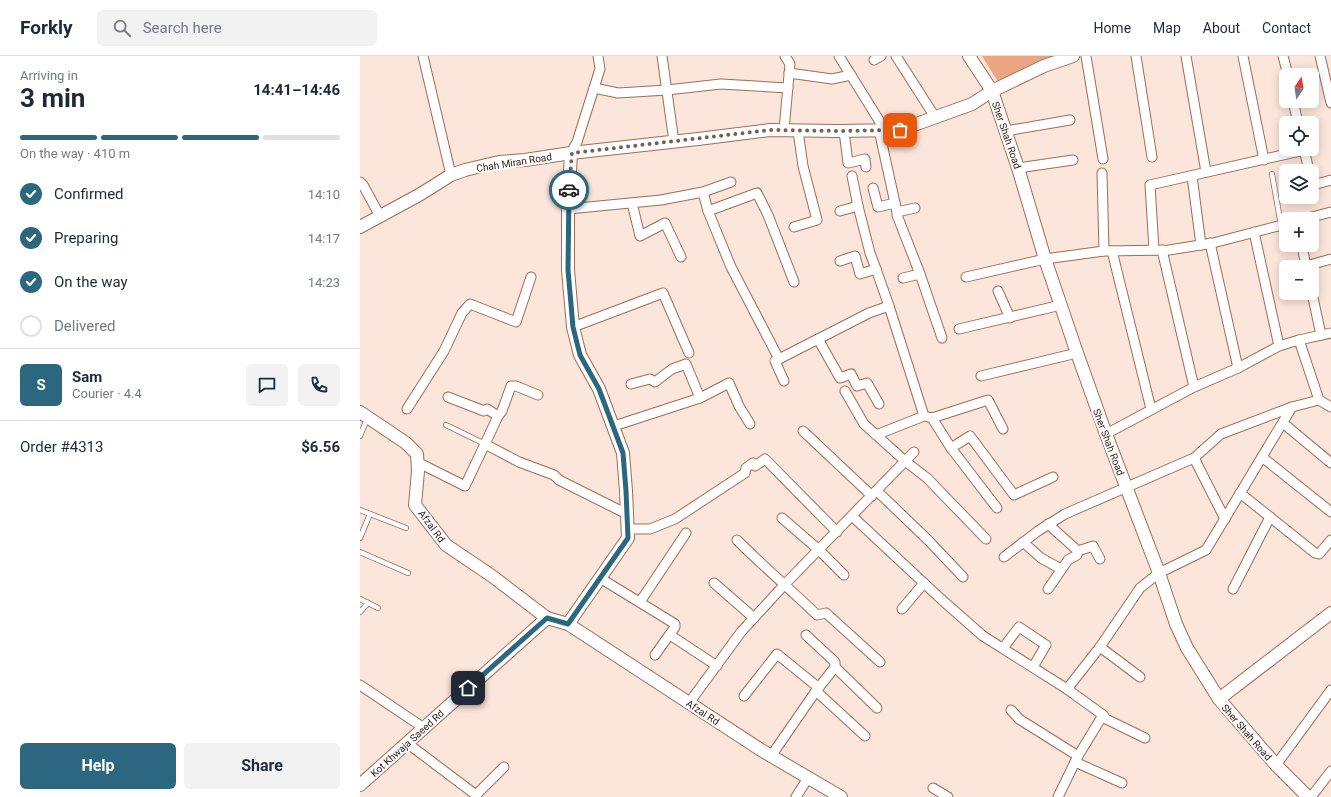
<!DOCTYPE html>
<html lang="en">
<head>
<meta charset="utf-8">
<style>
	body { margin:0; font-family:Roboto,sans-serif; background:#f2f2f3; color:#1f2937; height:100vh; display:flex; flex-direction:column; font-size:15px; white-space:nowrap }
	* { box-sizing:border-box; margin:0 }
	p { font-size:13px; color:#747a83 }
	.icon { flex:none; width:22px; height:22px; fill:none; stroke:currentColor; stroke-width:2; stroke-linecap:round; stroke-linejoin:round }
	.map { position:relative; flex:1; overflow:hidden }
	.panel { display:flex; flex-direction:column; background:#fff; width:360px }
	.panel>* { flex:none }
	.needle { width:26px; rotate:13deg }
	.buttons { position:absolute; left:919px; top:12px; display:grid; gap:8px }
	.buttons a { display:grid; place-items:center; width:40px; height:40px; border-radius:6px; background:#fff; box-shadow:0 2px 10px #0003; font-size:20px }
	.pin { position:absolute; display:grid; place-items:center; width:34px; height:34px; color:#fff; margin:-17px; border-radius:8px; box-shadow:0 2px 6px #0006 }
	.courier { position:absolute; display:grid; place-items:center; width:40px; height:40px; margin:-20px; border:3px solid #2b677f; border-radius:50%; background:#fff; color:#222; box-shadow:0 1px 5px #0007 }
	.headline em { font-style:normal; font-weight:700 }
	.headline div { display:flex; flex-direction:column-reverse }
	.headline { display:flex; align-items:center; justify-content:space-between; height:68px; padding:0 20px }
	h1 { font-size:26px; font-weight:700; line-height:30px }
	.bar { display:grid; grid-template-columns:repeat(4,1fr); gap:6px 4px; align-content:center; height:48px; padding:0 20px }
	.bar i { height:5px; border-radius:3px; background:#e0e1e3 }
	.bar .active { background:#2b677f }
	.bar p { grid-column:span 4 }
	.line { display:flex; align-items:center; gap:10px; padding:0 20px; border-top:1px solid #e0e1e3 }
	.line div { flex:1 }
	.round { display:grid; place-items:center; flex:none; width:42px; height:42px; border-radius:6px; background:#f2f2f3 }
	ol { padding:0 20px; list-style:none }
	li { display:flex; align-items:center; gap:12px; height:44px }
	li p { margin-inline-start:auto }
	li .icon { padding:4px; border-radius:50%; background:#2b677f; color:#fff; stroke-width:4 }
	li:last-child { color:#747a83 }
	li i { width:22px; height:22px; border:2px solid #e0e1e3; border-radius:50% }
	.primary-button { display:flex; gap:8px; margin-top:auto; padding:8px 20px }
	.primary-button a { flex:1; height:46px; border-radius:6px; background:#2b677f; color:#fff; font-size:16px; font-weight:700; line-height:46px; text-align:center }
	.primary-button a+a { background:#f2f2f3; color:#1f2937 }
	header { display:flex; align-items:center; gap:24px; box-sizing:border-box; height:56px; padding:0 20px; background:#fff; border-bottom:1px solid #e0e1e3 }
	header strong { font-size:19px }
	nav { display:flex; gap:22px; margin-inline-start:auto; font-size:14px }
	.search { width:280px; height:36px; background:#f2f2f3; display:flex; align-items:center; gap:10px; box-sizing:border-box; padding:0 14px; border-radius:6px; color:#747a83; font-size:15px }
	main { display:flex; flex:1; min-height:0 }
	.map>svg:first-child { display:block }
	.green { fill:#eba582 }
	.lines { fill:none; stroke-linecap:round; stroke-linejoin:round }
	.lane-casing { stroke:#9e6d54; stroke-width:6 }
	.street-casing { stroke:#9e6d54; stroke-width:11 }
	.secondary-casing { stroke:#9e6d54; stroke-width:14 }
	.lane { stroke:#fff; stroke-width:4.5 }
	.street { stroke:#fff; stroke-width:9 }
	.secondary { stroke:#fff; stroke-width:12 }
	.done { stroke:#756056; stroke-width:4; stroke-dasharray:0 7.2 }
	.route { stroke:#2b677f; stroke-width:5 }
	.labels { text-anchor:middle; stroke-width:4; stroke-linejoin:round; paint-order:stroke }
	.street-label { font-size:10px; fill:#2d190f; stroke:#fff }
</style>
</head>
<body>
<header>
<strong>Forkly</strong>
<div class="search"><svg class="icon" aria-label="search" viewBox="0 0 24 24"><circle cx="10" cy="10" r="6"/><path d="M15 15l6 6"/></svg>Search here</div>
<nav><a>Home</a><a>Map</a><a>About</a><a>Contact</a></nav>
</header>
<main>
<section class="panel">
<div class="headline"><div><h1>3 min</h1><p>Arriving in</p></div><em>14:41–14:46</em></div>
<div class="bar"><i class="active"></i><i class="active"></i><i class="active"></i><i></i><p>On the way · 410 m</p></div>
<ol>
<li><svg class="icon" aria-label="check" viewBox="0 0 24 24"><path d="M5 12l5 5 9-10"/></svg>Confirmed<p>14:10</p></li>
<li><svg class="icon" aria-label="check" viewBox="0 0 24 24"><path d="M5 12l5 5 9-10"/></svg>Preparing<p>14:17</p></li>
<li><svg class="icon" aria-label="check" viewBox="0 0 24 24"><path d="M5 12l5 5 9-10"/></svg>On the way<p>14:23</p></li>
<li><i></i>Delivered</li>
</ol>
<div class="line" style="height:72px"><b class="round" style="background:#2b677f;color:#fff">S</b><div><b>Sam</b><p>Courier · 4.4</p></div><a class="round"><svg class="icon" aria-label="chat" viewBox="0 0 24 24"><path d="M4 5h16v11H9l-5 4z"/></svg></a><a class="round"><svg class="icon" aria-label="phone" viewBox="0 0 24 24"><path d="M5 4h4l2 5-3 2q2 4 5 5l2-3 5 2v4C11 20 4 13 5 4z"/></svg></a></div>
<div class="line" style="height:52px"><div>Order #4313</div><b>$6.56</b></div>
<div class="primary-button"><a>Help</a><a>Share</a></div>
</section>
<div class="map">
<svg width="971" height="741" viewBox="0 0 971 741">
	<rect width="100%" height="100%" fill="#fce5da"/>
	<polygon class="green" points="622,0 694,0 638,26"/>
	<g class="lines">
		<defs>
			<g id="lane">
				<polyline points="912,118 921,169"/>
				<polyline points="86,369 125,388"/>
				<polyline points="0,380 7,363"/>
				<polyline points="0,454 46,472"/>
				<polyline points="0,482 10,458"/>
				<polyline points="0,496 48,517"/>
				<polyline points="0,543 18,552"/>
				<polyline points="0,556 8,547"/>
			</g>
			<g id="street">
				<polyline points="63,0 91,119"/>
				<polyline points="302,0 314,86"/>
				<polyline points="479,0 525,74"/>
				<polyline points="536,0 575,61"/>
				<polyline points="726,0 743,103"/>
				<polyline points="776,0 792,101"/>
				<polyline points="826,0 846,116"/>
				<polyline points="883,0 904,104"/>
				<polyline points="923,0 928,19"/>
				<polyline points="960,0 971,47"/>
				<polyline points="514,4 521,0"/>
				<polyline points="429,17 472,23 491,19"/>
				<polyline points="234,32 258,37 307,34 361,28 428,32"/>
				<polyline points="933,45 938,67"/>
				<polyline points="424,74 430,8 425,0"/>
				<polyline points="519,74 537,156 555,152"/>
				<polyline points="484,75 488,107 505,103 506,111"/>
				<polyline points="646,75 710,64"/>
				<polyline points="944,93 949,115"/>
				<polyline points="211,97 217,86 240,13 238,0"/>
				<polyline points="658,112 713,104"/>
				<polyline points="742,117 744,195"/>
				<polyline points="492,120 498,150"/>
				<polyline points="832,120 841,189"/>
				<polyline points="0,126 3,129 20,160"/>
				<polyline points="952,127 953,129 971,124"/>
				<polyline points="513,132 518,151 535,147"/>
				<polyline points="343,136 371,126"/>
				<polyline points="272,147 280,180 305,167 321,201"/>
				<polyline points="208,153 301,144 343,136 348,155"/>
				<polyline points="480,155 498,150 510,197 516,213"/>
				<polyline points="537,156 537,159 560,218 543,222"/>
				<polyline points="944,163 971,156"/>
				<polyline points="434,171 457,164 443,110 438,75"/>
				<polyline points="894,176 919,290"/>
				<polyline points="850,187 878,312"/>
				<polyline points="942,189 946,211"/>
				<polyline points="794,194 790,129 945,94"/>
				<polyline points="802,194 834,331"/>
				<polyline points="752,195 791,353"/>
				<polyline points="480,205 495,200 500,218 516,213 529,250"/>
				<polyline points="946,210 971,203"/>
				<polyline points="560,218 582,282"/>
				<polyline points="606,221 685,203 744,195 809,194 853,187 926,168"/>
				<polyline points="638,235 650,262"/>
				<polyline points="952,237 961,279"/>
				<polyline points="213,271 303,237 329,297"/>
				<polyline points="599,273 701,249"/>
				<polyline points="458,283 480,322 491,318 497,330 507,327 519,348"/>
				<polyline points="939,284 959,344 971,351"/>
				<polyline points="419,303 371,211 348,155 397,137 408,159 434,226"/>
				<polyline points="621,320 717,297"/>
				<polyline points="424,325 415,305 509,257 529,250 564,360 516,379"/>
				<polyline points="271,328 290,323 295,326 312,313 326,308 340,342"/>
				<polyline points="485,335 504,368 545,405 567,422 626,483"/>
				<polyline points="47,353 84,295 102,257 110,248 156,266 171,221"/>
				<polyline points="138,360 142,355 151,330 156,330 178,339"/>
				<polyline points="568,361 572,362 628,344 643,373"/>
				<polyline points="572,362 591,392 610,380 654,439 693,421"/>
				<polyline points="923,367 971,407"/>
				<polyline points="254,370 340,342 369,327 379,350 390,368"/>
				<polyline points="443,375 512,440"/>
				<polyline points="746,378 834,331 878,312 919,290 939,284 971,277"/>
				<polyline points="125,388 159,406 194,419 199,424 267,458"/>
				<polyline points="591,392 637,452"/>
				<polyline points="902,401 971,456"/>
				<polyline points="834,402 865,463"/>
				<polyline points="57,406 105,430 125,388 138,360 127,353 124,355 88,341"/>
				<polyline points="517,435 568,484 603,521"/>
				<polyline points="880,437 955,497 959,498 971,484"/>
				<polyline points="492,460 581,543 623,580 707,633 743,659 746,663 785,682"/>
				<polyline points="422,462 459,494 484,519"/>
				<polyline points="688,468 718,495 733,490 740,503"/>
				<polyline points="267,473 290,473 315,463 385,417 386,412 393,407 395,410 405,403 477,476"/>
				<path d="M377,484c26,26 54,50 80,75l9,-2 54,49"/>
				<polyline points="663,486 681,502 701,513"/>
				<polyline points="644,501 678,475 705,458 834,402 861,378 932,351 959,344"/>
				<polyline points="240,522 315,568 315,571 295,599"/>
				<polyline points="354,527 394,562"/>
				<polyline points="688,533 708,504 717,499 718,495"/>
				<polyline points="873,533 910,461"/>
				<polyline points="280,546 326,477"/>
				<polyline points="542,553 564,527"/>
				<polyline points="310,579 357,610"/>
				<polyline points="446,579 475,606 475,611"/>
				<polyline points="740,591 780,621"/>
				<polyline points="643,592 659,571 686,589 673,611"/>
				<polyline points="0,629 64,672"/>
				<polyline points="707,633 740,591 780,532 799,517 846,494 932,351"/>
				<polyline points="456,635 475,611 517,652"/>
				<polyline points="384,640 417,598 459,632"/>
				<polyline points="329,647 381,576 425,528 554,396"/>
				<polyline points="651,654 659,663 718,700"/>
				<polyline points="47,687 116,739 144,711"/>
				<polyline points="411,700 456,635 505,680"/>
				<polyline points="715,706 762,727"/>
				<polyline points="916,709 971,634"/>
				<polyline points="573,732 588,741"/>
				<polyline points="436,741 448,722"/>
				<polyline points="698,741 718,700 743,659"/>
				<polyline points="951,741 971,715"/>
			</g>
			<g id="secondary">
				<polyline points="609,0 632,35 658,112 685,203 717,297 746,378 799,517 816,568 827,592 859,643 916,709 948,741"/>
				<polyline points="0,171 59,139 91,119 105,114 139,106 165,104 211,97 338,83 410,74 478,75 540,74 612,48 632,35 684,10 713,0"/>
				<polyline points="0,356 46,387 57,398 58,415 55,449 86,489 132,520 187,562"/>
				<polyline points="208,568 268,482 266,435 263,397 239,333 220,299 213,271 208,214 208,153 211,97"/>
				<polyline points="859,643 971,557"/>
				<polyline points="0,729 187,562 208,568 401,694 481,741"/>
			</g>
		</defs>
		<use href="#lane" class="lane-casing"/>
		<use href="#street" class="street-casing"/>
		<use href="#secondary" class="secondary-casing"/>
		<use href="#lane" class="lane"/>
		<use href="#street" class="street"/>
		<use href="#secondary" class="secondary"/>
	</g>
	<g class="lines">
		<polyline class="done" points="209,134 212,97 410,74 478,75 540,74"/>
		<polyline class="route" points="108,632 187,562 208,568 268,482 266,435 263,397 239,333 220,299 213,271 208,214 209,134"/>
	</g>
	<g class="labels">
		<g class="street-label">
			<text transform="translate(647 79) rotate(71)" y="4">Sher Shah Road</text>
			<text transform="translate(154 106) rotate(-9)" y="4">Chah Miran Road</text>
			<text transform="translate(749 386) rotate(69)" y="4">Sher Shah Road</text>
			<text transform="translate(72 470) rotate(53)" y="4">Afzal Rd</text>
			<text transform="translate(343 656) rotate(33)" y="4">Afzal Rd</text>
			<text transform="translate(887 676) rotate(49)" y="4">Sher Shah Road</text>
			<text transform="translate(47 687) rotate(-42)" y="4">Kot Khwaja Saeed Rd</text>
		</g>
	</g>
</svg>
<div class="buttons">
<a><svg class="needle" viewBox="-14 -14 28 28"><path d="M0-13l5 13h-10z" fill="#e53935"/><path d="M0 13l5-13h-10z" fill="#747a83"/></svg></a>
<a><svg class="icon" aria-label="locate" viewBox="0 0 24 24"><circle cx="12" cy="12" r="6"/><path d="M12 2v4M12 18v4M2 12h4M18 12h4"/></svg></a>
<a><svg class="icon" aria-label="layers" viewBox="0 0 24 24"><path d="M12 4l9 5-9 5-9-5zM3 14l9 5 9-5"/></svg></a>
<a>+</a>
<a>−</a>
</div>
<div class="pin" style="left:540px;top:74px;background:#ea580c"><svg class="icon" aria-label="bag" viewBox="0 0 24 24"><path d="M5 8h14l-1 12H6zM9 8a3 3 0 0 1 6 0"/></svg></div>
<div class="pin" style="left:108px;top:632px;background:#1f2937"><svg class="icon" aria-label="home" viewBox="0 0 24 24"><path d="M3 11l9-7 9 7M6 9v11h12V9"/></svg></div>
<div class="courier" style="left:209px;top:134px"><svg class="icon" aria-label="car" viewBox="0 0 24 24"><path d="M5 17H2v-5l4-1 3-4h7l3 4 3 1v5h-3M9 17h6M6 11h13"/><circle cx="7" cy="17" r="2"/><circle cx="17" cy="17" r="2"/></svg></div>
</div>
</main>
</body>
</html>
